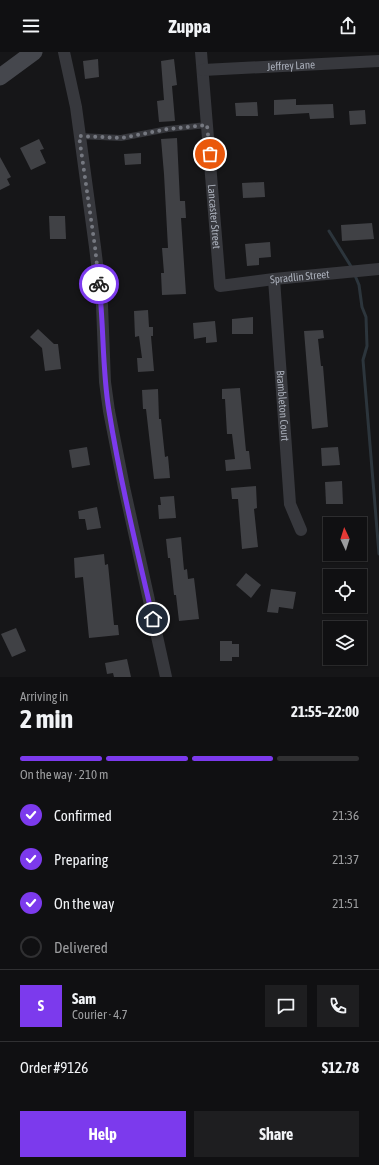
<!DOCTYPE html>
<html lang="en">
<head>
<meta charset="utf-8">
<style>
	body { margin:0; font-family:"Asap Condensed",sans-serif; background:#1e1e20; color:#f1f3f6; height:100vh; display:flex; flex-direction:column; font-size:15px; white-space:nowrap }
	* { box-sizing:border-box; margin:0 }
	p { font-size:13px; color:#9c9d9f }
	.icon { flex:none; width:22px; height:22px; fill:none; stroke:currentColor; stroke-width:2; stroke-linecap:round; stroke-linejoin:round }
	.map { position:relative; height:625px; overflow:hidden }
	.details { display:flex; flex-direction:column; background:#101012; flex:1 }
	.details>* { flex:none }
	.needle { width:26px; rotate:356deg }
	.buttons { position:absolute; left:323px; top:465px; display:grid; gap:8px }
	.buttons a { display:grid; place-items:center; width:44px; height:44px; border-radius:0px; background:#101012; box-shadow:0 1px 3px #0004,0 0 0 1px #303032; font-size:20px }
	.pin { position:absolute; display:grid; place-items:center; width:34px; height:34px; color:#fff; margin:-17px; border:2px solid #fff; border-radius:50%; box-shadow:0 1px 4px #0007 }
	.courier { position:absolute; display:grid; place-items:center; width:40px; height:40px; margin:-20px; border:3px solid #7c3aed; border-radius:50%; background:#fff; color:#222; box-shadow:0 1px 5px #0007 }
	.headline em { font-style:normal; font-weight:700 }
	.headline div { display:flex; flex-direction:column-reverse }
	.headline { display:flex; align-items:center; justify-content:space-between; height:68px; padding:0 20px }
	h1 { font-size:26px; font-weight:700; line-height:30px }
	.bar { display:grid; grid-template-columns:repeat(4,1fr); gap:6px 4px; align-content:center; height:48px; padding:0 20px }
	.bar i { height:5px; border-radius:3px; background:#303032 }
	.bar .on { background:#7c3aed }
	.bar p { grid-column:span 4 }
	.line { display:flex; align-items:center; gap:10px; padding:0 20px; border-top:1px solid #303032 }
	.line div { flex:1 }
	.round { display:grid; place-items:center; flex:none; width:42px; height:42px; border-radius:0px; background:#1e1e20 }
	ol { padding:0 20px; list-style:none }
	li { display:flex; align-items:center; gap:12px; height:44px }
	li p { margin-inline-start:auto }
	li .icon { padding:4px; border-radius:50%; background:#7c3aed; color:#fff; stroke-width:4 }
	li:last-child { color:#9c9d9f }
	li i { width:22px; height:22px; border:2px solid #303032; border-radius:50% }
	.primary-button { display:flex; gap:8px; margin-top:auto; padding:8px 20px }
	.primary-button a { flex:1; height:46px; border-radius:0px; background:#7c3aed; color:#fff; font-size:16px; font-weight:700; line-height:46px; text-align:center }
	.primary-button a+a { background:#1e1e20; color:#f1f3f6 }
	header { display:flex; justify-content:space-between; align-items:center; height:52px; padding:0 20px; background:#101012; font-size:18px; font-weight:700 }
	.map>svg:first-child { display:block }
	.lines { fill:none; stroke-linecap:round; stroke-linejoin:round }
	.stream { stroke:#2c353c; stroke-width:3 }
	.building { fill:#404145 }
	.lane { stroke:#37383d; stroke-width:6 }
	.street { stroke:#37383d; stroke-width:12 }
	.secondary { stroke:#45474d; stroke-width:17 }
	.done { stroke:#757880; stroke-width:4; stroke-dasharray:0 7.2 }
	.route { stroke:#7c3aed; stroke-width:5 }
	.labels { text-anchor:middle; stroke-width:3; stroke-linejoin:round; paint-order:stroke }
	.street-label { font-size:11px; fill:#a8adb8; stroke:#111113 }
</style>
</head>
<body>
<header><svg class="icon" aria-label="menu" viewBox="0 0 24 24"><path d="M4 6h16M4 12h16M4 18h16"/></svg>Zuppa<svg class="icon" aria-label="share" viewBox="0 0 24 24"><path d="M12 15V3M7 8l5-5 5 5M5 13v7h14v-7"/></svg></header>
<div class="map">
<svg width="379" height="625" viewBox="0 0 379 625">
	<rect width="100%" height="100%" fill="#161618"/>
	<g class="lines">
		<g class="stream">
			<polyline points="329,179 352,216"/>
			<polyline points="354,221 359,233 362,255 366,265 367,294 363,308 379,502"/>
		</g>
	</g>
	<g class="building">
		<polygon points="98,7 99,25 85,27 83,9"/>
		<polygon points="174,7 177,33 172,34 175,69 159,70 157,49 164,48 161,9"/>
		<polygon points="296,47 296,53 333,52 334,66 310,67 309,61 274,63 274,48"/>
		<polygon points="257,50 258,64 236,64 235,51"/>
		<polygon points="365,58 366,72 350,73 349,59"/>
		<polygon points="177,86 180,149 185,149 186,166 181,166 186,242 162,243 161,221 164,221 162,196 168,196 164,122 161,87"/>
		<polygon points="39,87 44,97 40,98 46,111 31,118 20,96"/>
		<polygon points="141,101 141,112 125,113 124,102"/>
		<polygon points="0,105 11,125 7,127 10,133 0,138"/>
		<polygon points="264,130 265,145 243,146 242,131"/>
		<polygon points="49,164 65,164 66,187 50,187"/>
		<polygon points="372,171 374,187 342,189 341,173"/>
		<polygon points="270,190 271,205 259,206 259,213 247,214 245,192"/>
		<polygon points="148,258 149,275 153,275 153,284 151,284 154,319 138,320 137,306 142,306 139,284 135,285 134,259"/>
		<polygon points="253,265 253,282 232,282 232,267"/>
		<polygon points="215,269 217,290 206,291 206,285 194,287 193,271"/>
		<polygon points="38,277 54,292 58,292 61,317 45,319 42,296 30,285"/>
		<polygon points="323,278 324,286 318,287 321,314 323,314 328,375 312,377 304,279"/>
		<polygon points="240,336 246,399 249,399 251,417 226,419 225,408 235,407 232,382 227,382 225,347 222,347 222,337"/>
		<polygon points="158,337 159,367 161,367 165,405 168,404 170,426 154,427 146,357 143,357 142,338"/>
		<polygon points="87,395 90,413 72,416 69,398"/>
		<polygon points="338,395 340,413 322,414 321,396"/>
		<polygon points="342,429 343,452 326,452 325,430"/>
		<polygon points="256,434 257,456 254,457 258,495 242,497 238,447 232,447 231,436"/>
		<polygon points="174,444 176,466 159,467 158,453 161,453 160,445"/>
		<polygon points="97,455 101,476 87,478 85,467 79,467 78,459"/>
		<polygon points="181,485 184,518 187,517 188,527 194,526 199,567 179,569 176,543 174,543 170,506 168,506 166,487"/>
		<polygon points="104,502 105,513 108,512 114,573 118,573 119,583 89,586 83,525 75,526 74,506"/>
		<polygon points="246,521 261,533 251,546 236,533"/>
		<polygon points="271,537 296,540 293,557 279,555 278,561 267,560"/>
		<polygon points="16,576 26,599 12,605 1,582"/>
		<polygon points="220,589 232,589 232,592 239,592 239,605 232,605 232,609 220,609"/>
		<polygon points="127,607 131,625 114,625 113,621 107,622 105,611"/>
	</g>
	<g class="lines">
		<polyline class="lane" points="79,84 121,86 168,77 207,73"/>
		<g class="street">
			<polyline points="64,0 76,55 95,195 102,253 105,330 109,359 124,435 166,625"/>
			<path id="s1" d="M201,0l19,234 54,-7 105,-10"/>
			<path id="s2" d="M203,18l176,-9"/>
			<path id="s3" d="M274,227l16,225 11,26"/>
		</g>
		<polyline class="secondary" points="0,25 34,0"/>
	</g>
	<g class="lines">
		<polyline class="done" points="99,232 95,195 79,84 122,86 168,77 207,73 210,102"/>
		<path class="route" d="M99,232c5,42 3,85 10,127 11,69 28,139 44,208"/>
	</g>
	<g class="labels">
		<g class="street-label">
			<text dy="4" stroke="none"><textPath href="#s2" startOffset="88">Jeffrey Lane</textPath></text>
			<text dy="4" stroke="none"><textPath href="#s1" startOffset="165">Lancaster Street</textPath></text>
			<text dy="4" stroke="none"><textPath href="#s1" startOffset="315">Spradlin Street</textPath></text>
			<text dy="4" stroke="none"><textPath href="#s3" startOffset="127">Brambleton Court</textPath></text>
		</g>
	</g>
</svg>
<div class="buttons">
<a><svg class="needle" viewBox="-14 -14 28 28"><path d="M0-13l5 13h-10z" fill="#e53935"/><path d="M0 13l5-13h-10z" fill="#9c9d9f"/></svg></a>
<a><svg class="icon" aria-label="locate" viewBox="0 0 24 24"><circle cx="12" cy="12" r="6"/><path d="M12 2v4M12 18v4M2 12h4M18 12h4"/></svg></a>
<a><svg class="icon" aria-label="layers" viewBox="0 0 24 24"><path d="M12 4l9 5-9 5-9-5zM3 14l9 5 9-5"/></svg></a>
</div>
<div class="pin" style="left:210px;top:102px;background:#ea580c"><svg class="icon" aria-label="bag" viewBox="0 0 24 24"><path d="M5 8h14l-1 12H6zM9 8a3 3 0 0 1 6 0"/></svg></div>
<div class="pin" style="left:153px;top:567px;background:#1f2937"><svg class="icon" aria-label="home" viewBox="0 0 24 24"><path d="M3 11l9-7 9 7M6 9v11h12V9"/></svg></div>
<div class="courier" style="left:99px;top:232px"><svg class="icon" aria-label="bike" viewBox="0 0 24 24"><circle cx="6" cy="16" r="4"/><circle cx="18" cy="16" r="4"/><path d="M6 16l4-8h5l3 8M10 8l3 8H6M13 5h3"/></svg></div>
</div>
<section class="details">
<div class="headline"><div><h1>2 min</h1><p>Arriving in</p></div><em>21:55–22:00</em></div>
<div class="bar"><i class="on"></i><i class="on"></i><i class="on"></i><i></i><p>On the way · 210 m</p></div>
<ol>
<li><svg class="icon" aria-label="check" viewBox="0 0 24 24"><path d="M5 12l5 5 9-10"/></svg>Confirmed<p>21:36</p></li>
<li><svg class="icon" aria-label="check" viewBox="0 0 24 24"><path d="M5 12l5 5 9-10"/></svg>Preparing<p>21:37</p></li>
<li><svg class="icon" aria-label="check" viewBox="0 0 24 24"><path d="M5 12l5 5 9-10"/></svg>On the way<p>21:51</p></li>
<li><i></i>Delivered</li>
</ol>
<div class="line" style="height:72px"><b class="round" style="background:#7c3aed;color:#fff">S</b><div><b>Sam</b><p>Courier · 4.7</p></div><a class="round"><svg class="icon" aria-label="chat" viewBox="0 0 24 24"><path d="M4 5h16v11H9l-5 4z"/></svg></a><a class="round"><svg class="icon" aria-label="phone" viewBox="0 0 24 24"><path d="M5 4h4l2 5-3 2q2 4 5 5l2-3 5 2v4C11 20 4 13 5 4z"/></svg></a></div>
<div class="line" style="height:52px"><div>Order #9126</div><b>$12.78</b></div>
<div class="primary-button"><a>Help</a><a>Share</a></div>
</section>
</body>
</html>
